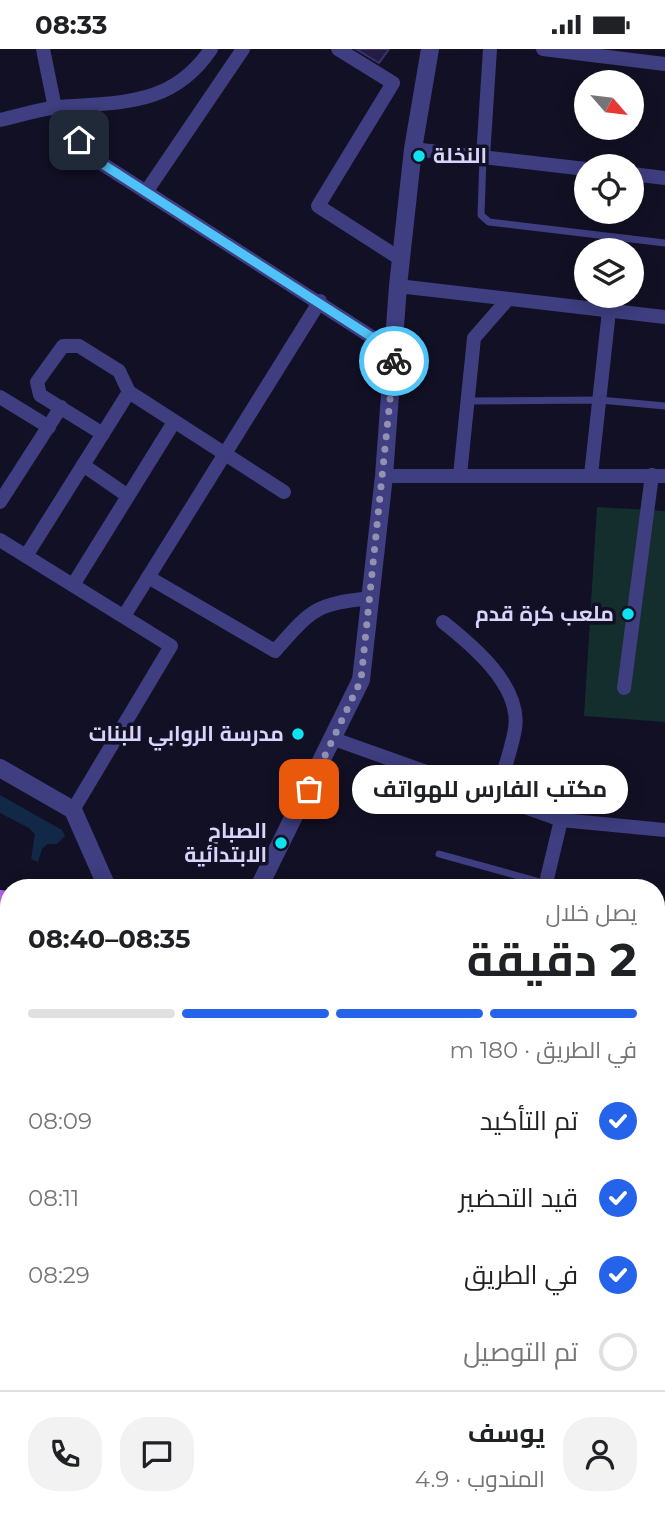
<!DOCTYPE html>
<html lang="ar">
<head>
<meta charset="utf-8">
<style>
	body { margin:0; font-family:Montserrat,Cairo,sans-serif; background:#f2f2f2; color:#202124; direction:rtl; height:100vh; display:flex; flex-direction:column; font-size:26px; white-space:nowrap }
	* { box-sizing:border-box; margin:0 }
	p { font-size:23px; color:#757577 }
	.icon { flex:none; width:38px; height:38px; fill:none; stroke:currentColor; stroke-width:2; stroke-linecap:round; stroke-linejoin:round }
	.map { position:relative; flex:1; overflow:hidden; direction:ltr }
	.sheet { position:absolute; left:0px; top:830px; width:665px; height:653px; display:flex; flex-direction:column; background:#fff; border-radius:28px 28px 0 0; box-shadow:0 4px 18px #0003; direction:rtl }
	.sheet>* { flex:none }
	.needle { width:46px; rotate:118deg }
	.buttons { position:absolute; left:574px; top:21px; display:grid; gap:14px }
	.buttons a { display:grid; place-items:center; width:70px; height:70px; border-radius:50%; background:#fff; box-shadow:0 4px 18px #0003; font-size:35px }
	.pin { position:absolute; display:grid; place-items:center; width:60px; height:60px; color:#fff; margin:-30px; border-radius:14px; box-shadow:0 4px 10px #0006 }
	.courier { position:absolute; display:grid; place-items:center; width:70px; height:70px; margin:-35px; border:5px solid #4fc3f7; border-radius:50%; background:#fff; color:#222; box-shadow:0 2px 9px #0007 }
	.bubble { position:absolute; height:49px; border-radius:24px; background:#fff; box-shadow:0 4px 18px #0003; font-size:23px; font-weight:700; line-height:49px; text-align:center; direction:rtl }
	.head em { font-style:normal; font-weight:700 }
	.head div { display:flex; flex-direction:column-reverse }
	.head { display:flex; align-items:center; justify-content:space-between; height:119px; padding:0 28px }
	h1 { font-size:46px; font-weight:700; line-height:52px }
	.bar { display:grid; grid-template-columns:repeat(4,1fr); gap:10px 7px; align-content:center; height:84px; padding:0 28px }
	.bar i { height:9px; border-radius:5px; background:#e0e0e0 }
	.bar .on { background:#2563eb }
	.bar p { grid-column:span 4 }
	.line { display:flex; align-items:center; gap:18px; padding:0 28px; border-top:2px solid #e0e0e0 }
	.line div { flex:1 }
	.round { display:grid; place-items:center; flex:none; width:74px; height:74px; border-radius:28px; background:#f2f2f2 }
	ol { padding:0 28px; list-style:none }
	li { display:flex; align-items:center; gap:21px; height:77px }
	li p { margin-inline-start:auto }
	li .icon { padding:7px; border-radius:50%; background:#2563eb; color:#fff; stroke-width:4 }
	li:last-child { color:#757577 }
	li i { width:38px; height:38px; border:4px solid #e0e0e0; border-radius:50% }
	.status { display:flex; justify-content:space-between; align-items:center; height:49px; padding:0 35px; background:#fff; direction:ltr }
	.status svg { height:19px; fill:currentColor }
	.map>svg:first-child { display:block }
	.green { fill:#132e2c }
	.water { fill:#112847 }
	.building { fill:#231d44; stroke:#3a316e; stroke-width:2 }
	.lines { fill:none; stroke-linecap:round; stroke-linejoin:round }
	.service { stroke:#3e3e80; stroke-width:7 }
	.minor { stroke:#3e3e80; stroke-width:14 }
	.tertiary { stroke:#3e3e80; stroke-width:18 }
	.primary { stroke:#b863f6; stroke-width:18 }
	.done { stroke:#9390b1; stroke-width:7; stroke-dasharray:0 12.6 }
	.route { stroke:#4fc3f7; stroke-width:9 }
	.poi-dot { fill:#0ee4f0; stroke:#121024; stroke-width:2.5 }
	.labels { text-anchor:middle; stroke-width:7; stroke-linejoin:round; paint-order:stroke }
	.poi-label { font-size:21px; font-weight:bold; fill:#d8d5fd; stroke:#121024; text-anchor:end }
</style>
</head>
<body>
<div class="status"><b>08:33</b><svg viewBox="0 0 49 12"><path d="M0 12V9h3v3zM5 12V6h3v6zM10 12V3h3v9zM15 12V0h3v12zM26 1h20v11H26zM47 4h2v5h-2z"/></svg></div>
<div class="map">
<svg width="665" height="1482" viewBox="0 0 665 1482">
	<rect width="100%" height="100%" fill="#121024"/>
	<polygon class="green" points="597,458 665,462 665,673 584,667"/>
	<g class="water">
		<polygon points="0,746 62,781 65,787 57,795 47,795 42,800 38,813 31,810 35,785 29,779 0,764"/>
		<polygon points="656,1130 665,1137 665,1172 656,1165"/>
	</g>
	<polygon class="building" points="356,0 389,0 379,14"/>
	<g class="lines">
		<g class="service">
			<polyline points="483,108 481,166 489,173 665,194"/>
			<polyline points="466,352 600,351 665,357"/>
			<polyline points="439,805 558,838"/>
			<polyline points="656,855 665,857"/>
		</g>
		<g class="minor">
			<polyline points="43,0 55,59 90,107 395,303"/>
			<polyline points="338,0 393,34 318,157 402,211"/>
			<polyline points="543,0 665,15"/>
			<path d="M0,71c19,-4 39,-11 58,-13 62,-5 114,0 153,-58"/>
			<polyline points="413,100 586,120"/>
			<polyline points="483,108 490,0"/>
			<polyline points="632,125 665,129"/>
			<polyline points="146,143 243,0"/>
			<polyline points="398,237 665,268"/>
			<polyline points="0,348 49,378"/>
			<polyline points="103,385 40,346 37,333 63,297 79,297 119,322 129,343 284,443"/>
			<polyline points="83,416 128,447"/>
			<polyline points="460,426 474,289 508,250"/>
			<polyline points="591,426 609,262"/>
			<polyline points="384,427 665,427"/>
			<polyline points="0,453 61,358"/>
			<polyline points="0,491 171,597 73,761"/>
			<polyline points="26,507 129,343"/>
			<path d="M148,528l127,74c37,-42 40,-47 96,-53"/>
			<polyline points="73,536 174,373"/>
			<polyline points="124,567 320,252"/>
			<path d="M443,573c29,23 79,64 72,107 -4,23 -13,46 -19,68"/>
			<polyline points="624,639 652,426"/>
			<polyline points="334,690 561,771 665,781"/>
			<polyline points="545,838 561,771"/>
			<polyline points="0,936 9,1012"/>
			<polyline points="656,1085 665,1085"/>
			<polyline points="0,1094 9,1093"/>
			<polyline points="0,1158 9,1157"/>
			<polyline points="656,1224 665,1231"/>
			<polyline points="0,1236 9,1235"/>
			<polyline points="656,1294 665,1293"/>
			<polyline points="0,1305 9,1304"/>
			<polyline points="656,1366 665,1365"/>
			<polyline points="0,1370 9,1369"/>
			<polyline points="656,1437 665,1436"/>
			<polyline points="0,1441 9,1440"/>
			<polyline points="62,1474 63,1482"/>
			<polyline points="608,1474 609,1482"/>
			<polyline points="268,1482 342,1474"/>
		</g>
		<g class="tertiary">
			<polyline points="0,719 73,761 107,838"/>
			<polyline points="259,838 361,631 384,427 398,237 413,100 430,0"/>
			<polyline points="337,1474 338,1482"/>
		</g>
		<g class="primary">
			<polyline points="0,850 9,851"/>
			<polyline points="0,912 9,913"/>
			<polyline points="656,943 665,935"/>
			<polyline points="656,1002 665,1003"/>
		</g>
	</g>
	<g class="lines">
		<polyline class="done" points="309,740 361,631 394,312"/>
		<polyline class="route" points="79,91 90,107 395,303 394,312"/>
	</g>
	<g class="poi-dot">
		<circle cx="419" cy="107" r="7"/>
		<circle cx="628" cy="565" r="7"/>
		<circle cx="298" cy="685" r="7"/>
		<circle cx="281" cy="794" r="7"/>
	</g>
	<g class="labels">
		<g class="poi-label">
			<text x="433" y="114" text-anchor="start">النخلة</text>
			<text x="614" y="572">ملعب كرة قدم</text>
			<text x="284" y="692">مدرسة الروابي للبنات</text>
			<text x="267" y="789">الصباح<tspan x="267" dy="24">الابتدائية</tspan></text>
		</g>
	</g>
</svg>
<div class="buttons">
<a><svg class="needle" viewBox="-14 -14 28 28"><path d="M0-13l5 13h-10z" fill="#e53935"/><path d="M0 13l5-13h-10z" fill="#757577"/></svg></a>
<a><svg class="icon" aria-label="locate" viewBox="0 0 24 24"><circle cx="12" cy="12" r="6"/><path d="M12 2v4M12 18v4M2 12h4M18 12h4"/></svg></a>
<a><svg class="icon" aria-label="layers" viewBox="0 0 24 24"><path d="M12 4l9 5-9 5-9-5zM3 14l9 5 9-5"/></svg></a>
</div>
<div class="pin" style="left:309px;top:740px;background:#ea580c"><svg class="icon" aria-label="bag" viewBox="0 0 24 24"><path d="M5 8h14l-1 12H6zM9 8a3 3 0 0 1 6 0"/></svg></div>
<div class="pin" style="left:79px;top:91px;background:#1f2937"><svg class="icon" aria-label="home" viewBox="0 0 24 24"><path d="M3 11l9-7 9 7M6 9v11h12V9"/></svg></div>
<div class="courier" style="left:394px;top:312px"><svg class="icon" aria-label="bike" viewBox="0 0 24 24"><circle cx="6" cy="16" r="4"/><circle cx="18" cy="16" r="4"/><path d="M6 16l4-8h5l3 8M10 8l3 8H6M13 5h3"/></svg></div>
<div class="bubble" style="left:352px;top:716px;width:276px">مكتب الفارس للهواتف</div>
<section class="sheet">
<div class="head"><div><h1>2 دقيقة</h1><p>يصل خلال</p></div><em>08:35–08:40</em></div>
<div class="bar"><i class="on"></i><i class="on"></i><i class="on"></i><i></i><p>في الطريق · 180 m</p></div>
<ol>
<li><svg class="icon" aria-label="check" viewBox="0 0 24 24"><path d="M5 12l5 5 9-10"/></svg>تم التأكيد<p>08:09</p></li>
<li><svg class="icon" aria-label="check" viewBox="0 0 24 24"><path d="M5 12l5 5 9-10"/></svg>قيد التحضير<p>08:11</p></li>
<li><svg class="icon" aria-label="check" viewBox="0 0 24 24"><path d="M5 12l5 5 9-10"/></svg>في الطريق<p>08:29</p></li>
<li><i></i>تم التوصيل</li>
</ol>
<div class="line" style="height:126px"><a class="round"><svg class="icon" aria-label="person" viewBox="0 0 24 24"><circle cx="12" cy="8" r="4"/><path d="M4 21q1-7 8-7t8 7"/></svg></a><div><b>يوسف</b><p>المندوب · 4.9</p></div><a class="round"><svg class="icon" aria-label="chat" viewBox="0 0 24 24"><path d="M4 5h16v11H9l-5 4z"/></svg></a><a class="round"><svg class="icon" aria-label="phone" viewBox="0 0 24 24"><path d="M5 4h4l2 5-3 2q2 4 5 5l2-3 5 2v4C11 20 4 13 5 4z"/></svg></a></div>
</section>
</div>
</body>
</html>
